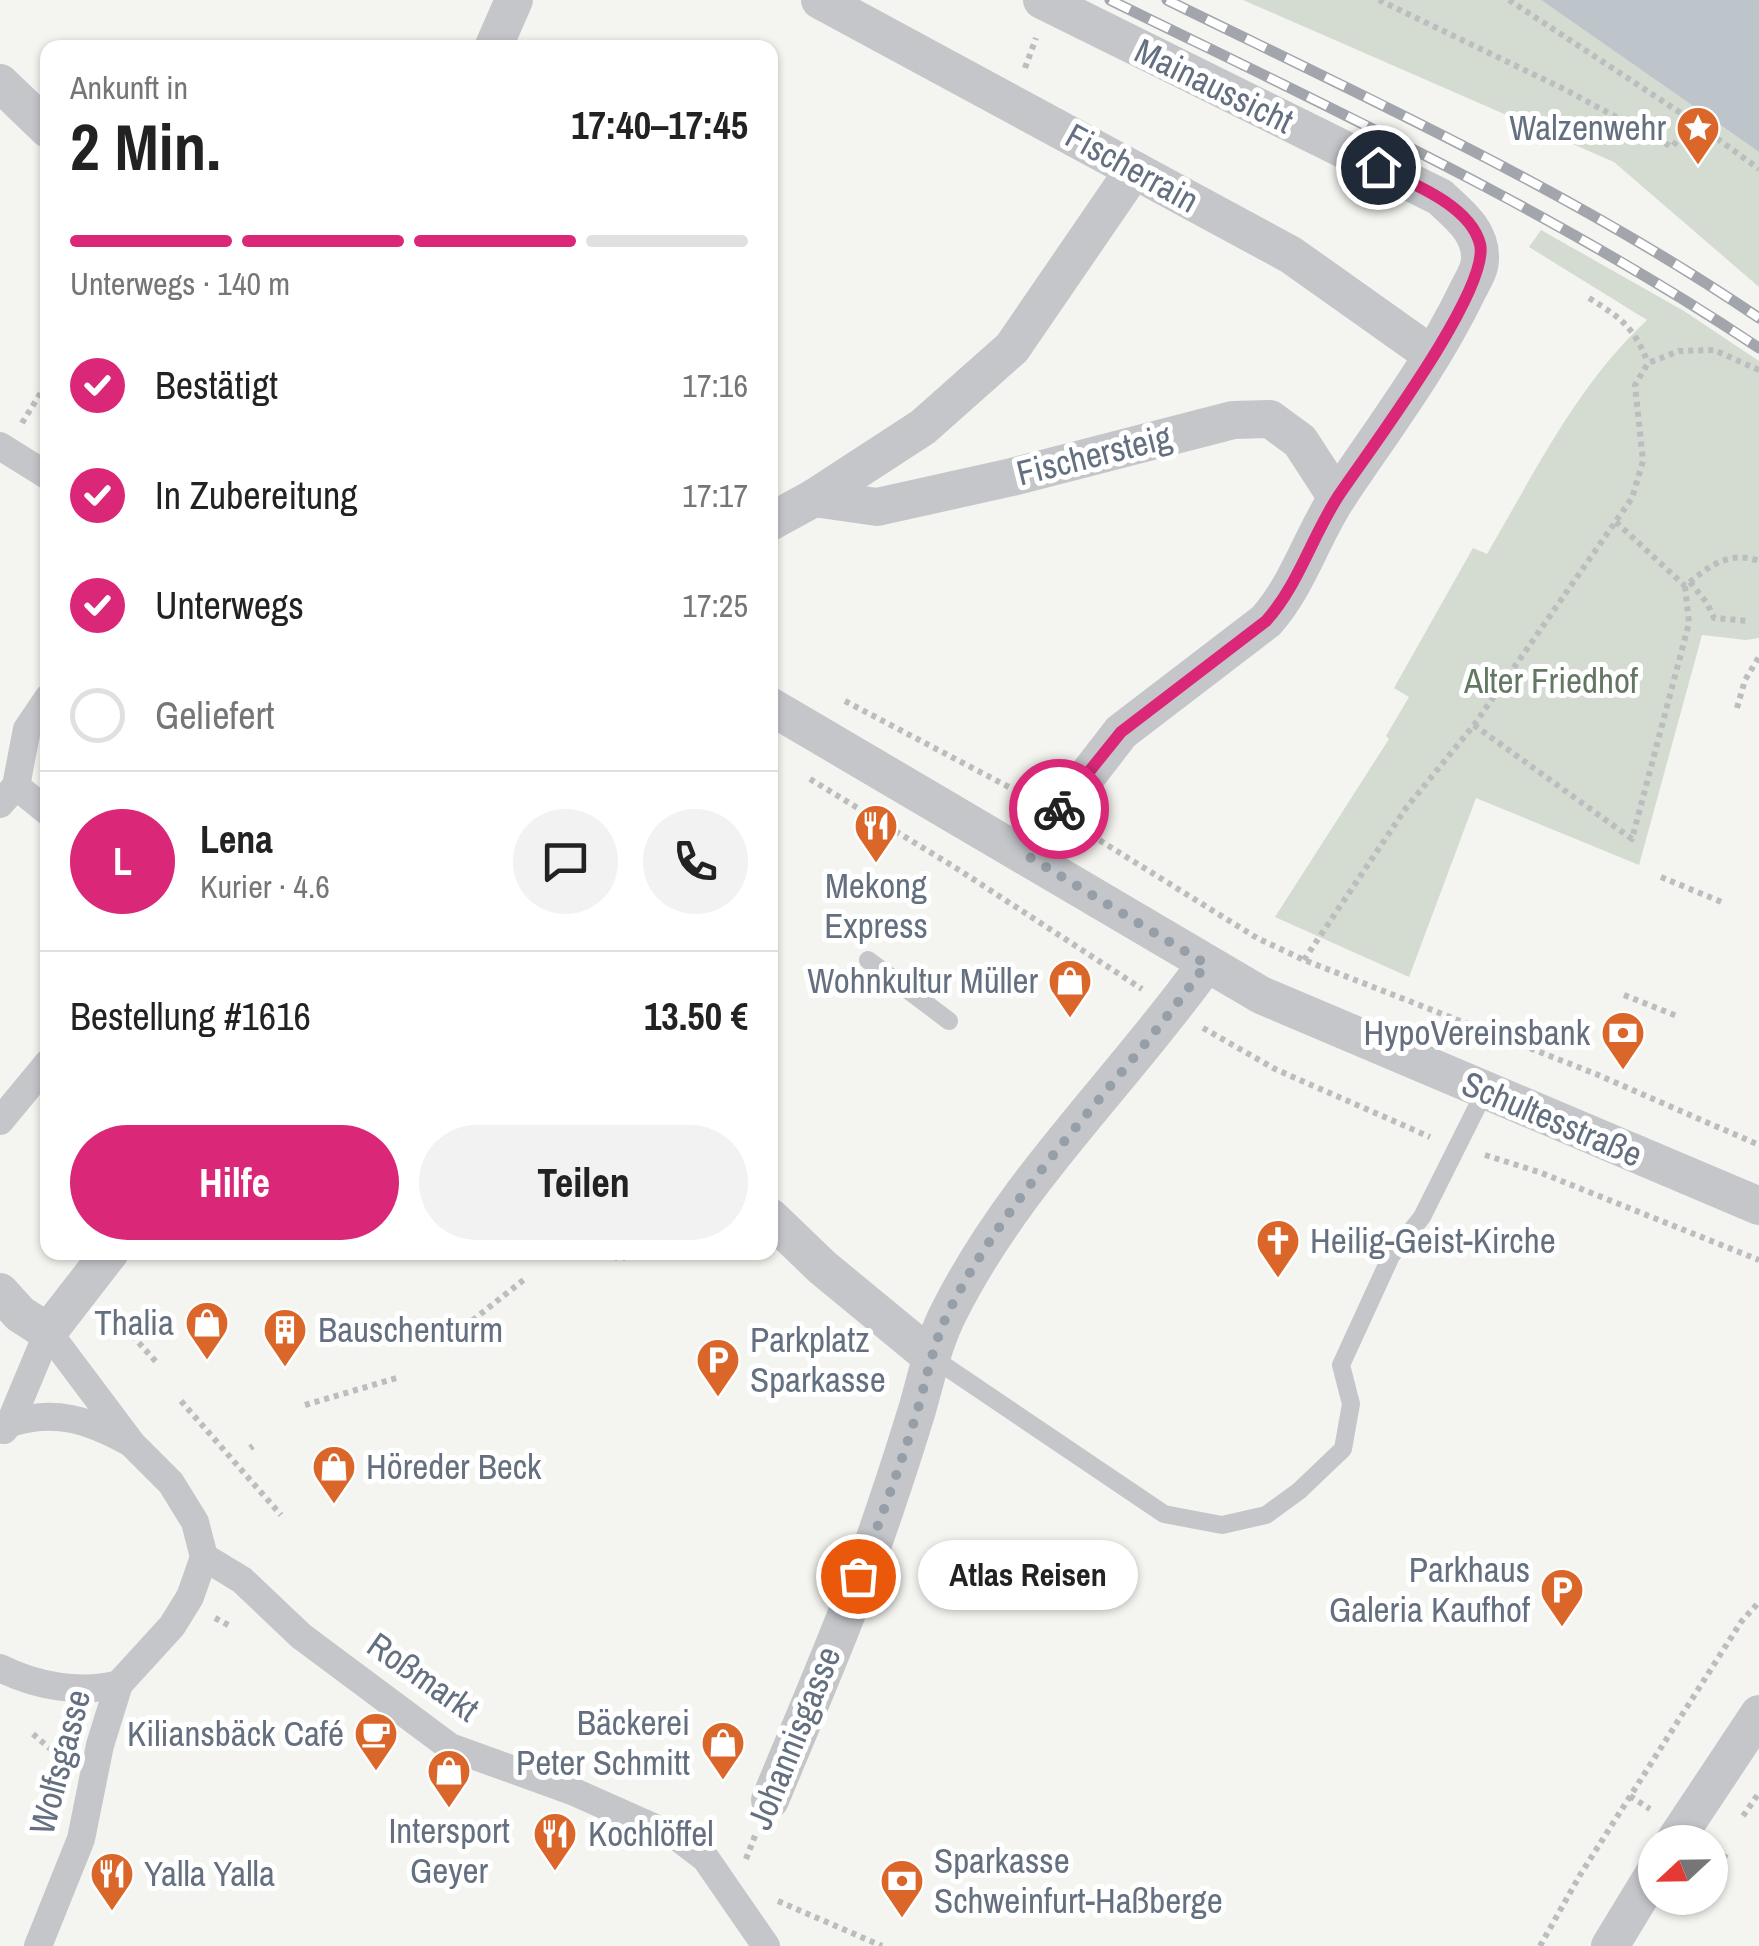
<!DOCTYPE html>
<html lang="de">
<head>
<meta charset="utf-8">
<style>
	body { margin:0; font-family:"Archivo Narrow",sans-serif; background:#f2f2f2; color:#222; height:100vh; display:flex; flex-direction:column; font-size:38px; white-space:nowrap }
	* { box-sizing:border-box; margin:0 }
	p { font-size:32px; color:#767676 }
	.icon { flex:none; width:55px; height:55px; fill:none; stroke:currentColor; stroke-width:2; stroke-linecap:round; stroke-linejoin:round }
	.map { position:relative; flex:1; overflow:hidden }
	.details { position:absolute; left:40px; top:40px; width:738px; height:1220px; display:flex; flex-direction:column; background:#fff; border-radius:20px; box-shadow:0 2px 8px #0004 }
	.details>* { flex:none }
	.needle { width:65px; rotate:248deg }
	.buttons { position:absolute; left:1638px; top:1825px; display:grid; gap:20px }
	.buttons a { display:grid; place-items:center; width:90px; height:90px; border-radius:50%; background:#fff; box-shadow:0 2px 8px #0004; font-size:50px }
	.pin { position:absolute; display:grid; place-items:center; width:85px; height:85px; color:#fff; margin:-42px; border:5px solid #fff; border-radius:50%; box-shadow:0 2px 10px #0007 }
	.courier { position:absolute; display:grid; place-items:center; width:100px; height:100px; margin:-50px; border:8px solid #db2777; border-radius:50%; background:#fff; color:#222; box-shadow:0 2px 12px #0007 }
	.bubble { position:absolute; height:70px; border-radius:35px; background:#fff; box-shadow:0 2px 8px #0004; font-size:32px; font-weight:700; line-height:70px; text-align:center }
	.overview em { font-style:normal; font-weight:700 }
	.overview div { display:flex; flex-direction:column-reverse }
	.overview { display:flex; align-items:center; justify-content:space-between; height:170px; padding:0 30px }
	h1 { font-size:65px; font-weight:700; line-height:75px }
	.bar { display:grid; grid-template-columns:repeat(4,1fr); gap:15px 10px; align-content:center; height:120px; padding:0 30px }
	.bar i { height:12px; border-radius:8px; background:#e0e0e0 }
	.bar .selected { background:#db2777 }
	.bar p { grid-column:span 4 }
	.line { display:flex; align-items:center; gap:25px; padding:0 30px; border-top:2px solid #e0e0e0 }
	.line div { flex:1 }
	.round { display:grid; place-items:center; flex:none; width:105px; height:105px; border-radius:52px; background:#f2f2f2 }
	ol { padding:0 30px; list-style:none }
	li { display:flex; align-items:center; gap:30px; height:110px }
	li p { margin-inline-start:auto }
	li .icon { padding:10px; border-radius:50%; background:#db2777; color:#fff; stroke-width:4 }
	li:last-child { color:#767676 }
	li i { width:55px; height:55px; border:5px solid #e0e0e0; border-radius:50% }
	.button { display:flex; gap:20px; margin-top:auto; padding:20px 30px }
	.button a { flex:1; height:115px; border-radius:60px; background:#db2777; color:#fff; font-size:40px; font-weight:700; line-height:115px; text-align:center }
	.button a+a { background:#f2f2f2; color:#222 }
	.map>svg:first-child { display:block }
	.green { fill:#d4dbd1 }
	.water { fill:#bdc5cb }
	.lines { fill:none; stroke-linecap:round; stroke-linejoin:round }
	.path { stroke:#bbbdbf; stroke-width:6; stroke-dasharray:5 5; stroke-linecap:butt }
	.service { stroke:#c4c6ca; stroke-width:18 }
	.pedestrian { stroke:#c4c6ca; stroke-width:28 }
	.minor { stroke:#c4c6ca; stroke-width:38 }
	.rail-casing { stroke:#a2a6ac; stroke-width:11 }
	.rail { stroke:#fff; stroke-width:8; stroke-dasharray:22; stroke-linecap:butt }
	.done { stroke:#969ea7; stroke-width:10; stroke-dasharray:0 18 }
	.route { stroke:#db2777; stroke-width:12 }
	.labels { text-anchor:middle; stroke-width:10; stroke-linejoin:round; paint-order:stroke }
	.street-label { font-size:35px; fill:#647080; stroke:#fff }
	.poi-label { font-size:35px; fill:#647080; stroke:#fff; text-anchor:end }
	.park-label { font-size:35px; fill:#647763; stroke:#fff }
</style>
</head>
<body>
<div class="map">
<svg width="1759" height="1946" viewBox="0 0 1759 1946">
	<rect width="100%" height="100%" fill="#f4f4f0"/>
	<g class="green">
		<polygon points="1243,0 1541,0 1759,152 1759,287 1614,162"/>
		<path d="M1541,230l143,81 75,50v277l-13,2 -44,-5 -63,230 -163,-67 -67,179 -134,-60 114,-178 -3,-3 23,-39 -15,-9 79,-140 14,6c48,-82 90,-169 160,-234l-118,-73z"/>
	</g>
	<polygon class="water" points="1541,0 1759,0 1759,152"/>
	<g class="lines">
		<g class="path">
			<polyline points="1379,0 1564,89 1672,147 1693,121"/>
			<polyline points="1509,0 1693,121 1759,169"/>
			<polyline points="1025,68 1036,38"/>
			<path d="M1589,298c32,20 45,29 59,65"/>
			<polyline points="22,423 48,381"/>
			<path d="M1616,522l69,64c23,-19 43,-36 74,-25"/>
			<polyline points="1690,582 1707,603 1714,618 1749,621"/>
			<polyline points="845,701 1024,795"/>
			<polyline points="1737,708 1745,680 1759,657"/>
			<polyline points="1474,725 1632,839 1689,623 1685,586"/>
			<polyline points="810,779 956,868 1142,989"/>
			<polyline points="1091,835 1257,938 1304,960 1596,1074 1759,1145"/>
			<polyline points="1661,877 1724,903"/>
			<polyline points="1304,960 1406,808 1474,725 1632,498 1643,461 1635,385 1648,363 1679,351 1714,350 1759,370"/>
			<polyline points="1624,995 1677,1016"/>
			<polyline points="1203,1028 1275,1069 1430,1137"/>
			<polyline points="1485,1155 1539,1172 1759,1260"/>
			<polyline points="604,1252 621,1260 628,1253"/>
			<polyline points="112,1313 158,1364"/>
			<polyline points="449,1339 526,1278"/>
			<polyline points="181,1401 281,1515"/>
			<polyline points="305,1405 400,1377"/>
			<polyline points="250,1448 253,1446"/>
			<polyline points="215,1618 232,1627"/>
			<polyline points="33,1734 62,1759"/>
			<polyline points="1630,1796 1650,1809"/>
			<polyline points="1743,1816 1759,1793"/>
			<polyline points="1715,1851 1727,1858"/>
			<polyline points="746,1859 756,1833"/>
			<polyline points="778,1901 882,1946"/>
			<polyline points="1540,1946 1580,1875 1741,1622 1759,1602"/>
		</g>
		<g class="service">
			<polyline points="868,960 949,1021"/>
			<polyline points="930,1356 1164,1514 1222,1525 1266,1515 1299,1491 1343,1449 1351,1404 1341,1365 1391,1256 1422,1217 1485,1091"/>
		</g>
		<g class="pedestrian">
			<polyline points="0,446 48,476"/>
			<polyline points="16,786 48,812"/>
			<polyline points="0,804 16,786 27,729 48,698"/>
			<polyline points="0,1121 48,1063"/>
			<polyline points="48,1332 132,1444 171,1483 195,1522 204,1557 242,1580 301,1636 450,1747 572,1791 680,1839 706,1859 766,1946"/>
			<path d="M10,1423c45,-14 78,-3 117,18"/>
			<polyline points="4,1430 10,1423 48,1332"/>
			<path d="M0,1668c35,18 81,26 119,16"/>
			<polyline points="38,1946 81,1839 100,1745 119,1684 172,1626 190,1597 204,1557"/>
		</g>
		<g class="minor">
			<polyline points="820,0 1291,255 1432,355"/>
			<polyline points="493,48 514,0"/>
			<polyline points="0,83 48,129"/>
			<polyline points="814,498 877,507 1012,477 1233,420 1270,419 1300,441 1337,498"/>
			<polyline points="770,522 814,498 923,427 1012,348 1134,170"/>
			<polyline points="770,706 1261,995 1759,1206"/>
			<path d="M1026,855l95,-123 145,-111c33,-37 46,-86 73,-126 44,-66 92,-129 127,-201 5,-11 14,-23 14,-35 1,-28 -21,-44 -40,-62l-398,-197"/>
			<polyline points="770,1217 822,1267 930,1356"/>
			<polyline points="0,1292 20,1314 48,1332 110,1252"/>
			<path d="M770,1800c41,-99 86,-202 119,-303 10,-29 19,-58 28,-87 10,-34 16,-68 33,-100 65,-129 173,-230 256,-346"/>
			<polyline points="1674,1842 1759,1714"/>
			<polyline points="1610,1946 1655,1872"/>
		</g>
		<defs>
			<g id="rail">
				<path d="M1110,0c220,108 444,211 649,348"/>
				<path d="M1167,0c200,98 408,193 592,318"/>
			</g>
		</defs>
		<use href="#rail" class="rail-casing"/>
		<use href="#rail" class="rail"/>
	</g>
	<g class="lines">
		<path class="done" d="M858,1576c22,-54 42,-109 59,-164 10,-35 16,-68 32,-101 65,-129 175,-230 257,-347l-180,-109 33,-46"/>
		<path class="route" d="M1059,809l62,-77 145,-111c33,-37 46,-85 73,-126 29,-43 152,-206 141,-251 -10,-39 -69,-61 -102,-77"/>
	</g>
	<defs>
		<symbol id="sight-pin" viewBox="-11 -11 22 30"><path d="M0 17L-7.5 6A9.5 9.5 0 1 1 7.5 6Z" fill="#db6629" stroke="#fff"/><path d="M0-6L1.8-2.2L6-1.7L2.9 1.2L3.7 5.4L0 3.3L-3.7 5.4L-2.9 1.2L-6-1.7L-1.8-2.2Z" fill="#fff"/></symbol>
		<symbol id="restaurant-pin" viewBox="-11 -11 22 30"><path d="M0 17L-7.5 6A9.5 9.5 0 1 1 7.5 6Z" fill="#db6629" stroke="#fff"/><path d="M-5-6h1v4h1v-4h1v4h1v-4h1v5L-1.5 .5V6h-2V.5L-5-1ZM5-6V6H3V1.5H1.5Q1.5-4 5-6Z" fill="#fff"/></symbol>
		<symbol id="shop-pin" viewBox="-11 -11 22 30"><path d="M0 17L-7.5 6A9.5 9.5 0 1 1 7.5 6Z" fill="#db6629" stroke="#fff"/><path d="M-5-2.5h2.3a2.7 3.5 0 0 1 5.4 0H5L5.5 6h-11ZM-1.5-2.5h3a1.5 2.3 0 0 0-3 0Z" fill="#fff"/></symbol>
		<symbol id="bank-pin" viewBox="-11 -11 22 30"><path d="M0 17L-7.5 6A9.5 9.5 0 1 1 7.5 6Z" fill="#db6629" stroke="#fff"/><path d="M-6-4H6V4H-6ZM0-2.3a2.3 2.3 0 1 0 0 4.6a2.3 2.3 0 1 0 0-4.6Z" fill="#fff"/></symbol>
		<symbol id="church-pin" viewBox="-11 -11 22 30"><path d="M0 17L-7.5 6A9.5 9.5 0 1 1 7.5 6Z" fill="#db6629" stroke="#fff"/><path d="M-1.2-6h2.4v3.5h3.3v2.4h-3.3V6h-2.4V-.1h-3.3v-2.4h3.3Z" fill="#fff"/></symbol>
		<symbol id="building-pin" viewBox="-11 -11 22 30"><path d="M0 17L-7.5 6A9.5 9.5 0 1 1 7.5 6Z" fill="#db6629" stroke="#fff"/><path d="M-4-6H4V6H1V3H-1V6H-4ZM-2.5-4.3h1.7v1.8h-1.7ZM.8-4.3h1.7v1.8H.8ZM-2.5-1h1.7V.8h-1.7ZM.8-1h1.7V.8H.8Z" fill="#fff"/></symbol>
		<symbol id="parking-pin" viewBox="-11 -11 22 30"><path d="M0 17L-7.5 6A9.5 9.5 0 1 1 7.5 6Z" fill="#db6629" stroke="#fff"/><path d="M-3.5-5.5H1a3.5 3.5 0 0 1 0 7H-1V5.5H-3.5ZM-1-3.4V-.6H.8a1.4 1.4 0 0 0 0-2.8Z" fill="#fff"/></symbol>
		<symbol id="cafe-pin" viewBox="-11 -11 22 30"><path d="M0 17L-7.5 6A9.5 9.5 0 1 1 7.5 6Z" fill="#db6629" stroke="#fff"/><path d="M-5.5-4.5H6V0H3Q3 3.5 0 3.5H-2.5Q-5.5 3.5-5.5 0ZM3-3.2v2h1.7v-2ZM-6 4.5H4V6H-6Z" fill="#fff"/></symbol>
	</defs>
	<g fill-rule="evenodd">
		<use href="#sight-pin" x="1673" y="103" width="50" height="68"/>
		<use href="#restaurant-pin" x="851" y="801" width="50" height="68"/>
		<use href="#shop-pin" x="1045" y="956" width="50" height="68"/>
		<use href="#bank-pin" x="1598" y="1008" width="50" height="68"/>
		<use href="#church-pin" x="1253" y="1216" width="50" height="68"/>
		<use href="#shop-pin" x="182" y="1298" width="50" height="68"/>
		<use href="#building-pin" x="260" y="1305" width="50" height="68"/>
		<use href="#parking-pin" x="693" y="1335" width="50" height="68"/>
		<use href="#shop-pin" x="309" y="1442" width="50" height="68"/>
		<use href="#parking-pin" x="1537" y="1565" width="50" height="68"/>
		<use href="#cafe-pin" x="351" y="1709" width="50" height="68"/>
		<use href="#shop-pin" x="698" y="1718" width="50" height="68"/>
		<use href="#shop-pin" x="424" y="1746" width="50" height="68"/>
		<use href="#restaurant-pin" x="530" y="1809" width="50" height="68"/>
		<use href="#restaurant-pin" x="87" y="1849" width="50" height="68"/>
		<use href="#bank-pin" x="877" y="1856" width="50" height="68"/>
	</g>
	<g class="labels">
		<g class="street-label">
			<text transform="translate(1214 86) rotate(26)" y="12">Mainaussicht</text>
			<text transform="translate(1132 168) rotate(29)" y="12">Fischerrain</text>
			<text transform="translate(1094 455) rotate(-14)" y="12">Fischersteig</text>
			<text transform="translate(1552 1119) rotate(23)" y="12">Schultesstraße</text>
			<text transform="translate(423 1677) rotate(35)" y="12">Roßmarkt</text>
			<text transform="translate(794 1738) rotate(-68)" y="12">Johannisgasse</text>
			<text transform="translate(60 1762) rotate(-75)" y="12">Wolfsgasse</text>
		</g>
		<g class="poi-label">
			<text x="1666" y="140">Walzenwehr</text>
			<text x="876" y="898" text-anchor="middle">Mekong<tspan x="876" dy="40">Express</tspan></text>
			<text x="1038" y="993">Wohnkultur Müller</text>
			<text x="1590" y="1045">HypoVereinsbank</text>
			<text x="1310" y="1253" text-anchor="start">Heilig-Geist-Kirche</text>
			<text x="174" y="1335">Thalia</text>
			<text x="318" y="1342" text-anchor="start">Bauschenturm</text>
			<text x="750" y="1352" text-anchor="start">Parkplatz<tspan x="750" dy="40">Sparkasse</tspan></text>
			<text x="366" y="1479" text-anchor="start">Höreder Beck</text>
			<text x="1530" y="1582">Parkhaus<tspan x="1530" dy="40">Galeria Kaufhof</tspan></text>
			<text x="690" y="1735">Bäckerei<tspan x="690" dy="40">Peter Schmitt</tspan></text>
			<text x="344" y="1746">Kiliansbäck Café</text>
			<text x="449" y="1843" text-anchor="middle">Intersport<tspan x="449" dy="40">Geyer</tspan></text>
			<text x="588" y="1846" text-anchor="start">Kochlöffel</text>
			<text x="934" y="1873" text-anchor="start">Sparkasse<tspan x="934" dy="40">Schweinfurt-Haßberge</tspan></text>
			<text x="144" y="1886" text-anchor="start">Yalla Yalla</text>
		</g>
		<g class="park-label">
			<text x="1551" y="693">Alter Friedhof</text>
		</g>
	</g>
</svg>
<div class="buttons">
<a><svg class="needle" viewBox="-14 -14 28 28"><path d="M0-13l5 13h-10z" fill="#e53935"/><path d="M0 13l5-13h-10z" fill="#767676"/></svg></a>
</div>
<div class="pin" style="left:858px;top:1576px;background:#ea580c"><svg class="icon" aria-label="bag" viewBox="0 0 24 24"><path d="M5 8h14l-1 12H6zM9 8a3 3 0 0 1 6 0"/></svg></div>
<div class="pin" style="left:1378px;top:167px;background:#1f2937"><svg class="icon" aria-label="home" viewBox="0 0 24 24"><path d="M3 11l9-7 9 7M6 9v11h12V9"/></svg></div>
<div class="courier" style="left:1059px;top:809px"><svg class="icon" aria-label="bike" viewBox="0 0 24 24"><circle cx="6" cy="16" r="4"/><circle cx="18" cy="16" r="4"/><path d="M6 16l4-8h5l3 8M10 8l3 8H6M13 5h3"/></svg></div>
<div class="bubble" style="left:918px;top:1540px;width:220px">Atlas Reisen</div>
<section class="details">
<div class="overview"><div><h1>2 Min.</h1><p>Ankunft in</p></div><em>17:40–17:45</em></div>
<div class="bar"><i class="selected"></i><i class="selected"></i><i class="selected"></i><i></i><p>Unterwegs · 140 m</p></div>
<ol>
<li><svg class="icon" aria-label="check" viewBox="0 0 24 24"><path d="M5 12l5 5 9-10"/></svg>Bestätigt<p>17:16</p></li>
<li><svg class="icon" aria-label="check" viewBox="0 0 24 24"><path d="M5 12l5 5 9-10"/></svg>In Zubereitung<p>17:17</p></li>
<li><svg class="icon" aria-label="check" viewBox="0 0 24 24"><path d="M5 12l5 5 9-10"/></svg>Unterwegs<p>17:25</p></li>
<li><i></i>Geliefert</li>
</ol>
<div class="line" style="height:180px"><b class="round" style="background:#db2777;color:#fff">L</b><div><b>Lena</b><p>Kurier · 4.6</p></div><a class="round"><svg class="icon" aria-label="chat" viewBox="0 0 24 24"><path d="M4 5h16v11H9l-5 4z"/></svg></a><a class="round"><svg class="icon" aria-label="phone" viewBox="0 0 24 24"><path d="M5 4h4l2 5-3 2q2 4 5 5l2-3 5 2v4C11 20 4 13 5 4z"/></svg></a></div>
<div class="line" style="height:130px"><div>Bestellung #1616</div><b>13.50 €</b></div>
<div class="button"><a>Hilfe</a><a>Teilen</a></div>
</section>
</div>
</body>
</html>
